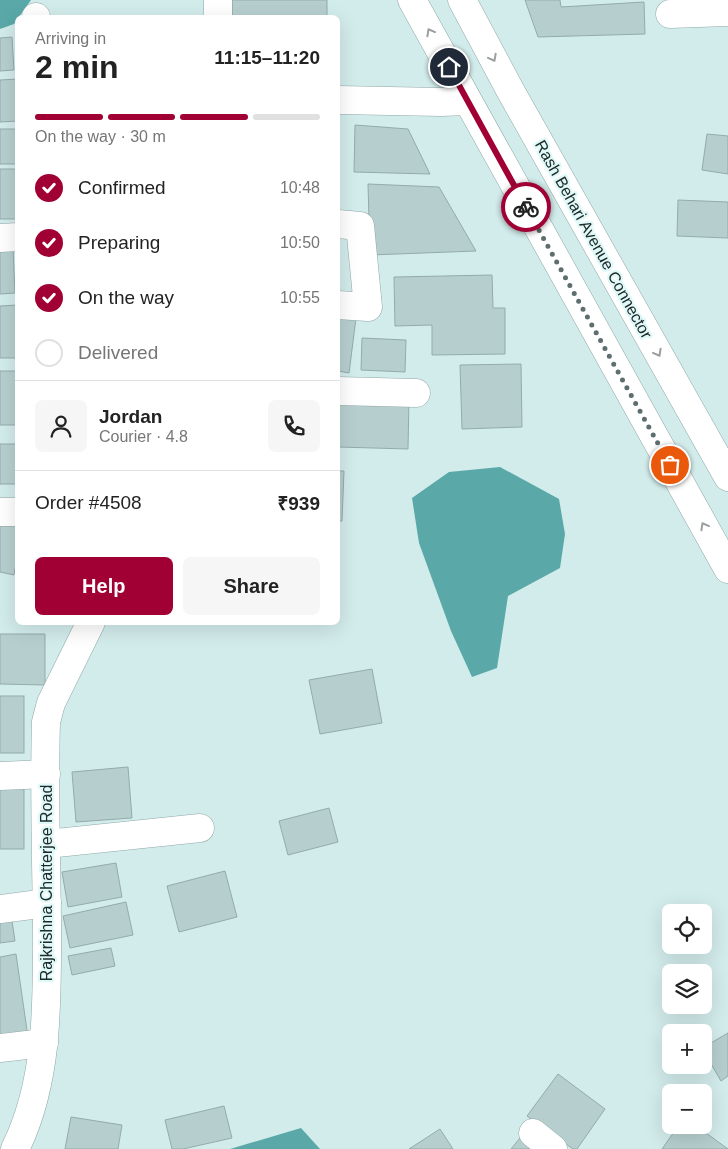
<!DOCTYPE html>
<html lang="en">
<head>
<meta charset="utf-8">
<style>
	body { margin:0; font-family:Helvetica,sans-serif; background:#f6f6f6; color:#222; height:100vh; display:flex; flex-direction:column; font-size:19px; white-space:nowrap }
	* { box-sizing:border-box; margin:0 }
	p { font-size:16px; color:#767676 }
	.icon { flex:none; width:28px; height:28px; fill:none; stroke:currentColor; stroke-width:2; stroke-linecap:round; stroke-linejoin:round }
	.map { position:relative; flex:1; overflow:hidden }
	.side { position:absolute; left:15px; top:15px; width:325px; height:610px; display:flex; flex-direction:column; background:#fff; border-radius:8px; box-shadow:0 5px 20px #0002 }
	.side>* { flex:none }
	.controls { position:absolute; left:662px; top:904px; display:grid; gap:10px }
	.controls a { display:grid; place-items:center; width:50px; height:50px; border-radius:8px; background:#fff; box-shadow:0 5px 20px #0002; font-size:25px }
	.pin { position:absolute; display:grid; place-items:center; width:42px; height:42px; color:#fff; margin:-21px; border:2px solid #fff; border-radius:50%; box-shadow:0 1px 5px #0007 }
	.courier { position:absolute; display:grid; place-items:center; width:50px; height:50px; margin:-25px; border:4px solid #a10034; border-radius:50%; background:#fff; color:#222; box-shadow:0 1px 6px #0007 }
	.head em { font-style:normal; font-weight:700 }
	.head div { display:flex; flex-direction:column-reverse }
	.head { display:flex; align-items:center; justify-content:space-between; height:85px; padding:0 20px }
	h1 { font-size:32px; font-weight:700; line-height:38px }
	.bar { display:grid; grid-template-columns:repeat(4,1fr); gap:8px 5px; align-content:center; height:60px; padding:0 20px }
	.bar i { height:6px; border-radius:4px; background:#e0e0e0 }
	.bar .selected { background:#a10034 }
	.bar p { grid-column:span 4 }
	.line { display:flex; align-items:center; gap:12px; padding:0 20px; border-top:1px solid #e0e0e0 }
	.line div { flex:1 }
	.round { display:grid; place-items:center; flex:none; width:52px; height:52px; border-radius:8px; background:#f6f6f6 }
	ol { padding:0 20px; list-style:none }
	li { display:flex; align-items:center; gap:15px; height:55px }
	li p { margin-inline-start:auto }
	li .icon { padding:5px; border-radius:50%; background:#a10034; color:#fff; stroke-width:4 }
	li:last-child { color:#767676 }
	li i { width:28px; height:28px; border:2px solid #e0e0e0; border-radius:50% }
	.cta { display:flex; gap:10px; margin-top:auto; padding:10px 20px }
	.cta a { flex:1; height:58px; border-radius:8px; background:#a10034; color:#fff; font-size:20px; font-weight:700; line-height:58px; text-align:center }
	.cta a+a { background:#f6f6f6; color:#222 }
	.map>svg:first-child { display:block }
	.water { fill:#5aa8a8 }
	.building { fill:#b6cfce; stroke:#93abab }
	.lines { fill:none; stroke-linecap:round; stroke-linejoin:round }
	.minor-casing { stroke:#90a8a7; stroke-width:29 }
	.major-casing { stroke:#90a8a7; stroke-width:29 }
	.minor { stroke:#fff; stroke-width:28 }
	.major { stroke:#fff; stroke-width:28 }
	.oneway { stroke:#9b9f9f }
	.done { stroke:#5e6d6d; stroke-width:5; stroke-dasharray:0 9 }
	.route { stroke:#a10034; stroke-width:6 }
	.labels { text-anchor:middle; stroke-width:4.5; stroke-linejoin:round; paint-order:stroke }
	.street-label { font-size:16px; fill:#202929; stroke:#dff9f8 }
</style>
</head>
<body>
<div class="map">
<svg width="728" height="1149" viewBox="0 0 728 1149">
	<rect width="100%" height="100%" fill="#d2eceb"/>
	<g class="water">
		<polygon points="0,0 31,0 14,24 0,29"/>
		<polygon points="500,467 559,499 565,534 560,568 508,596 497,668 472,677 451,631 419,543 412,498 449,472"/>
		<polygon points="301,1128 320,1149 230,1149"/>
	</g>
	<g class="building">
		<rect x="232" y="0" width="95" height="18"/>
		<polygon points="525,0 560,0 561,7 644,2 645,34 538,37"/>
		<polygon points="12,37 14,70 0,71 0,38"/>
		<polygon points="18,79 18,121 0,122 0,80"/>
		<polygon points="355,125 408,129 430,174 354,172"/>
		<rect x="0" y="129" width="18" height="35"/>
		<polygon points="707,134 728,136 728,174 702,170"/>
		<rect x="0" y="169" width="18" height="50"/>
		<polygon points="368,184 439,187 476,251 370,255"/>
		<polygon points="678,200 728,202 728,238 677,236"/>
		<polygon points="13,247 15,293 0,294 0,248"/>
		<polygon points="492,275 493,308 505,308 505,354 432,355 432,325 395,326 394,277"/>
		<polygon points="18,305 18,358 0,358 0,306"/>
		<polygon points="338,316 356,318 349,373 338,371"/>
		<polygon points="362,338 406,340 405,372 361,370"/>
		<polygon points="521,364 522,427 462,429 460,365"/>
		<rect x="0" y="371" width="18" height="54"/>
		<polygon points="338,396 409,398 408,449 338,447"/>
		<polygon points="0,444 17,444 18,484 0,484"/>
		<polygon points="338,471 344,471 342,521 338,521"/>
		<polygon points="0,520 18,523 18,552 14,575 0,572"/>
		<polygon points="0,634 45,634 45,685 0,684"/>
		<polygon points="372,669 382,723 320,734 309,680"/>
		<rect x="0" y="696" width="24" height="57"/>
		<polygon points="128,767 132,818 76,822 72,772"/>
		<rect x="0" y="788" width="24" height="61"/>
		<polygon points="329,808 338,842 288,855 279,821"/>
		<polygon points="116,863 122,897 68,907 62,872"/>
		<polygon points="225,871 237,917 179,932 167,886"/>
		<polygon points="126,902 133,935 70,948 63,916"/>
		<polygon points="11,914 15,941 0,943 0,915"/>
		<polygon points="111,948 115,966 72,975 68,956"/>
		<polygon points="16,954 28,1037 0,1041 0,957"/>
		<polygon points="728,1033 728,1076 721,1081 704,1052 704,1047"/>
		<polygon points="558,1074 605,1109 577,1149 573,1149 527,1116"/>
		<polygon points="224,1106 232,1138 183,1149 172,1149 165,1120"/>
		<polygon points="71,1117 122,1125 118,1149 65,1149"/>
		<polygon points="679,1125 695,1125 728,1149 662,1149"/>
		<polygon points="440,1129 453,1149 409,1149"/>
		<polygon points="520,1138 532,1149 511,1149"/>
	</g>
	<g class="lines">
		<defs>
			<g id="minor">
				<polyline points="670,14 728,12"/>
				<polyline points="36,17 36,18"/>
				<polyline points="218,18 218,0"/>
				<polyline points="338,100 441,102 467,101"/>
				<polyline points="338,224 360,226 368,307 338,305"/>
				<polyline points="0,238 18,237"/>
				<polyline points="338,391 416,393"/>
				<polyline points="0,512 18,512"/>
				<polyline points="0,776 46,774"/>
				<polyline points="47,844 200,828"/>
				<polyline points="0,909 47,903"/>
				<polyline points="0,1048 44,1043"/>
				<polyline points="533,1133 553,1149"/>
				<path d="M15,1149c35,-70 32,-154 32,-230 -1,-66 -3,-132 -1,-197l5,-19 40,-81"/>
			</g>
			<g id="major">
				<polyline points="412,0 728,569"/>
				<polyline points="462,0 510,90 728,477"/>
			</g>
		</defs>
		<use href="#minor" class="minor-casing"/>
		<use href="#major" class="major-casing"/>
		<use href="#minor" class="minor"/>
		<use href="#major" class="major"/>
	</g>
	<defs><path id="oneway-chevron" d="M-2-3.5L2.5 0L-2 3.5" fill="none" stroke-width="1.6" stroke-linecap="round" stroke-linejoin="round" transform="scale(1.25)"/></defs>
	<g class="oneway">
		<use href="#oneway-chevron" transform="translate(430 32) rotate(-119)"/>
		<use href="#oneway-chevron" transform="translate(493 58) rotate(62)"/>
		<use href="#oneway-chevron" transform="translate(658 353) rotate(61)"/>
		<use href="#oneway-chevron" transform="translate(704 526) rotate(-119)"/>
	</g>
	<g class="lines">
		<polyline class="done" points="526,207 670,465"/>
		<polyline class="route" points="449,67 526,207"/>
	</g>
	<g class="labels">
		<g class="street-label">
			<text transform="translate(594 239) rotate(61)" y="6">Rash Behari Avenue Connector</text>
			<text transform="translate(46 883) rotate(-90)" y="6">Rajkrishna Chatterjee Road</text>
		</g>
	</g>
</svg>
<div class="controls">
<a><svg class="icon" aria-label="locate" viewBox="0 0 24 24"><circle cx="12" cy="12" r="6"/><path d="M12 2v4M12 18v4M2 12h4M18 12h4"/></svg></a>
<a><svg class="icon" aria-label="layers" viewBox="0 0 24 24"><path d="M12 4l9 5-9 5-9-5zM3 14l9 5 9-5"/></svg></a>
<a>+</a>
<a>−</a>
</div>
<div class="pin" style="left:670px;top:465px;background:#ea580c"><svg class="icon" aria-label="bag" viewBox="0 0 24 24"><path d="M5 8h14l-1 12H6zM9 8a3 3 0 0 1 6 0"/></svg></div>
<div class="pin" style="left:449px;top:67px;background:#1f2937"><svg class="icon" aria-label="home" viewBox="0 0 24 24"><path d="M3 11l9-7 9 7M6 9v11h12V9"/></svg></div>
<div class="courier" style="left:526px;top:207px"><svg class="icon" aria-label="bike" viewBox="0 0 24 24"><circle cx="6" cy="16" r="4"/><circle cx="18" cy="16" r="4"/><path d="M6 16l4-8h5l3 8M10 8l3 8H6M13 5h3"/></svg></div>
<section class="side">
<div class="head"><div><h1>2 min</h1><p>Arriving in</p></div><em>11:15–11:20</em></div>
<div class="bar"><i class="selected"></i><i class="selected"></i><i class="selected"></i><i></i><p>On the way · 30 m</p></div>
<ol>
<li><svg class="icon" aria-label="check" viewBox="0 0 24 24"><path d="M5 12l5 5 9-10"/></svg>Confirmed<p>10:48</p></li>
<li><svg class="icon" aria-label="check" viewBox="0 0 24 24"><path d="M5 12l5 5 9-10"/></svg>Preparing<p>10:50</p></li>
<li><svg class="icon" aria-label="check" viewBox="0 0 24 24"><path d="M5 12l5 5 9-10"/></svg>On the way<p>10:55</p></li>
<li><i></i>Delivered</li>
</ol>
<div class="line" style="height:90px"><a class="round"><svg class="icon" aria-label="person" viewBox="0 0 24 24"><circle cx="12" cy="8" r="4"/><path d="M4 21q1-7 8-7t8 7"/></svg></a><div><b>Jordan</b><p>Courier · 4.8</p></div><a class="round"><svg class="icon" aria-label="phone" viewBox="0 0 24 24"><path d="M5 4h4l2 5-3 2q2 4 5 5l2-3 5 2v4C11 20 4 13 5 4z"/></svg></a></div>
<div class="line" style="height:65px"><div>Order #4508</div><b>₹939</b></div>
<div class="cta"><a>Help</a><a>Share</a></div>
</section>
</div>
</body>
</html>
